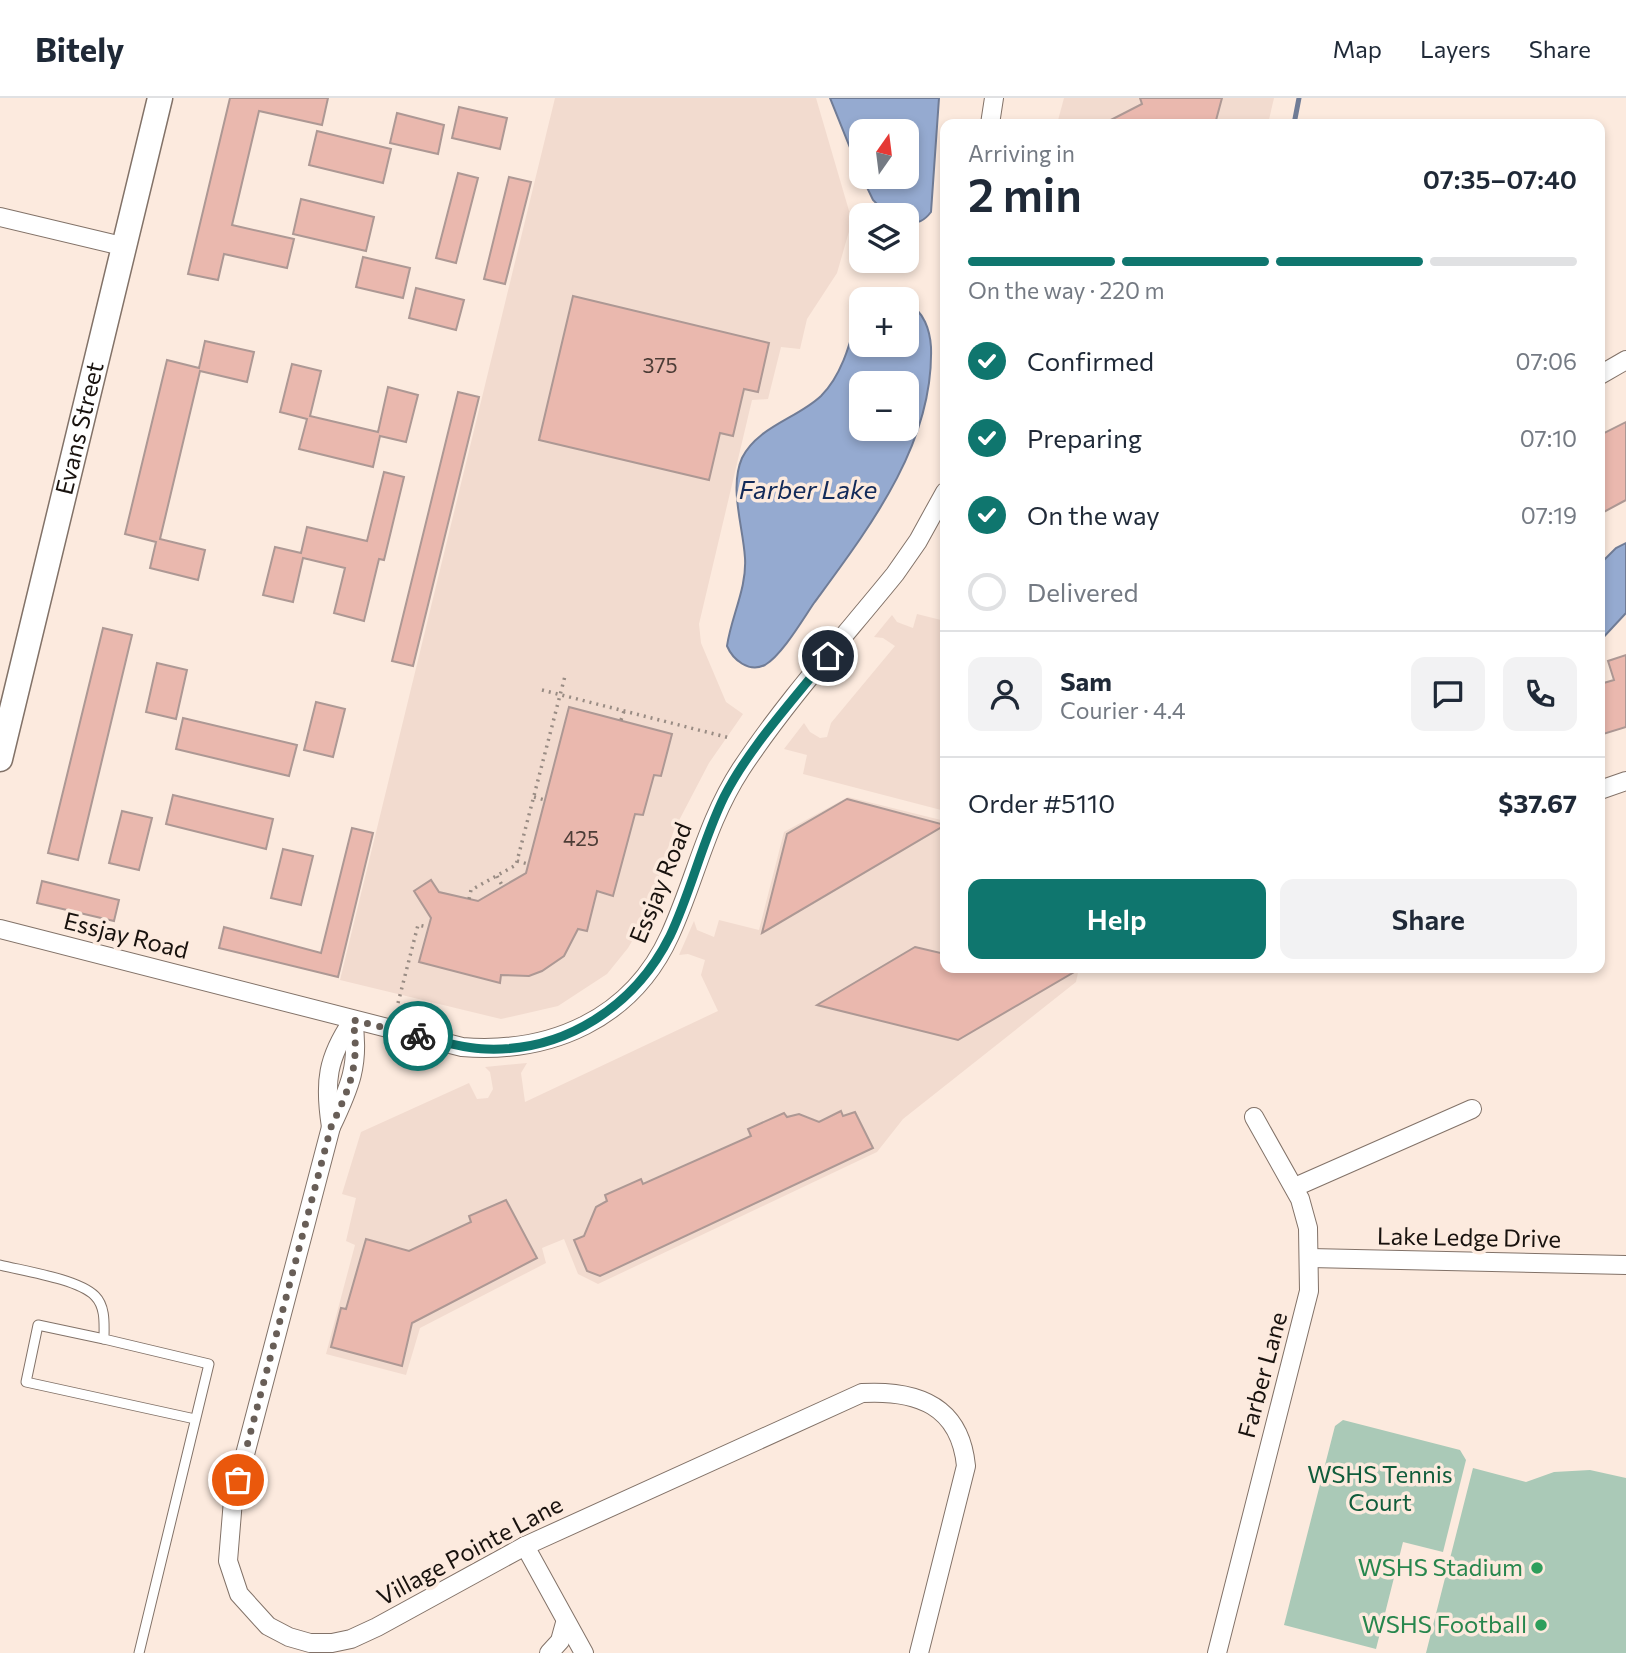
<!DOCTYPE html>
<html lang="en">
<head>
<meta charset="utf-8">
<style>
	body { margin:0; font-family:Commissioner,sans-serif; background:#f2f2f3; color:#1f2937; height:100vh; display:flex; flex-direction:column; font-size:26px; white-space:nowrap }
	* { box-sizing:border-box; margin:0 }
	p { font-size:23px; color:#747a83 }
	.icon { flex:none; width:38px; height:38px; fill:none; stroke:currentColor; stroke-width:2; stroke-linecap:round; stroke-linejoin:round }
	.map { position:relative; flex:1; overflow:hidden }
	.drawer { position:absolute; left:940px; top:21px; width:665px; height:854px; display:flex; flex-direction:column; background:#fff; border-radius:14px; box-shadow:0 4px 10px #0003 }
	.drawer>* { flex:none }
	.needle { width:46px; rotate:14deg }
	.controls { position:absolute; left:849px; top:21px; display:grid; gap:14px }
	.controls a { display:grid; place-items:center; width:70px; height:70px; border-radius:14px; background:#fff; box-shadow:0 4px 10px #0003; font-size:35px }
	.pin { position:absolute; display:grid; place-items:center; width:60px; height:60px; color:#fff; margin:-30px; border:4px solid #fff; border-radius:50%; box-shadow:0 2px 7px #0007 }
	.courier { position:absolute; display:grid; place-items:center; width:70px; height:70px; margin:-35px; border:5px solid #0f766e; border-radius:50%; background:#fff; color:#222; box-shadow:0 2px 9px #0007 }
	.overview em { font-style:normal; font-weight:600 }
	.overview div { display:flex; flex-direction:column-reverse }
	.overview { display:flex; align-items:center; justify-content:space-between; height:119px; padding:0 28px }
	h1 { font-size:46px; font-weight:600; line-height:52px }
	.bar { display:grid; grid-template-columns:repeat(4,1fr); gap:10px 7px; align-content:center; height:84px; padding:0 28px }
	.bar i { height:9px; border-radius:5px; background:#e0e1e3 }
	.bar .on { background:#0f766e }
	.bar p { grid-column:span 4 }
	.line { display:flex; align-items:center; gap:18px; padding:0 28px; border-top:2px solid #e0e1e3 }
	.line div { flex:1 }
	.round { display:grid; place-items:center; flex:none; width:74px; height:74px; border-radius:14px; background:#f2f2f3 }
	ol { padding:0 28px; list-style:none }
	li { display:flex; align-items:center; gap:21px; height:77px }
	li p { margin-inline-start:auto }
	li .icon { padding:7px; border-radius:50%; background:#0f766e; color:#fff; stroke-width:4 }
	li:last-child { color:#747a83 }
	li i { width:38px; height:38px; border:4px solid #e0e1e3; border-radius:50% }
	.action { display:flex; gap:14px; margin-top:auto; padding:14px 28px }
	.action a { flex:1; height:80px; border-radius:14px; background:#0f766e; color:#fff; font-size:28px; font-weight:600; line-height:80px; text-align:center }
	.action a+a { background:#f2f2f3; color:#1f2937 }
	header { display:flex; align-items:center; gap:42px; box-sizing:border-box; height:98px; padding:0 35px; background:#fff; border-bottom:2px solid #e0e1e3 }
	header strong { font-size:33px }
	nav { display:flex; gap:38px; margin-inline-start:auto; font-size:24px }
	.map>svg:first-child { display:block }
	.commercial { fill:#f2dbcf }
	.green { fill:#aac9b7 }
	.water { fill:#95aad0; stroke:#707c96; stroke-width:2; fill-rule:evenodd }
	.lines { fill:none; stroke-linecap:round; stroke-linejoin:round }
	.stream { stroke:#707c96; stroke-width:5 }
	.building { fill:#eab8ae; stroke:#ad9894; stroke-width:2 }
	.lane-casing { stroke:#827268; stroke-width:11 }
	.street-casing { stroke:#827268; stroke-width:20 }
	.secondary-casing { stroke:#827268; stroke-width:27 }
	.path { stroke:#998c84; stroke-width:3.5; stroke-dasharray:2 5; stroke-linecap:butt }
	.lane { stroke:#fff; stroke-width:9 }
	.street { stroke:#fff; stroke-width:18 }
	.secondary { stroke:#fff; stroke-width:24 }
	.done { stroke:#685e57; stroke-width:7; stroke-dasharray:0 12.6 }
	.route { stroke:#0f766e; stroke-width:9 }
	.leisure-dot { fill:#2e9e5b; stroke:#fceade; stroke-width:2.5 }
	.labels { text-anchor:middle; stroke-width:7; stroke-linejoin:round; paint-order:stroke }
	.number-label { font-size:21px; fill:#4c3c36 }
	.street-label { font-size:24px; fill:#18120e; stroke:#fceade }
	.park-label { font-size:24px; fill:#105c3b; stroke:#fceade }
	.leisure-label { font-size:24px; fill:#27864d; stroke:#fceade; text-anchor:end }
	.water-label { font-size:26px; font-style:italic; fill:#122a59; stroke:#fceade }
</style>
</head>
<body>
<header>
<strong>Bitely</strong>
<nav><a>Map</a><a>Layers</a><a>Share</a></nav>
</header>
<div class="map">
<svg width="1626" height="1555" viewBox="0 0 1626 1555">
	<rect width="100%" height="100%" fill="#fceade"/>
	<g class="commercial">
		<polygon points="555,0 816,0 852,123 837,175 807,221 800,251 781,249 768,301 752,302 699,526 701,545 726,604 743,616 709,665 674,732 644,823 628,850 607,876 558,908 501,921 340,882"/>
		<polygon points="1064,0 1274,0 1268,26 1057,26"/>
		<polygon points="917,516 945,523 945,713 803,676 807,657 784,651 804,625 810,634 820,640 827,639 831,625 895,548 883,540 874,539 892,517 897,524 913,530"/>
		<polygon points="848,699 945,723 945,870 1079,870 1076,884 903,1021 877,1054 598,1186 578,1176 564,1141 542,1150 546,1165 420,1230 406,1277 326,1256 355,1147 346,1143 356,1100 342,1096 361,1034 469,985 477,1001 488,1000 493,991 490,974 485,969 527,965 521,975 525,1004 718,913 701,877 705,862 688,856 679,857 694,823 697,832 714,839 719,822 759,832 784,734"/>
	</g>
	<g class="green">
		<polygon points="1343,1322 1460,1352 1466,1362 1443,1454 1403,1444 1376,1551 1284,1527 1335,1328"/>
		<polygon points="1473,1370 1526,1384 1554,1374 1590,1372 1626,1380 1626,1555 1426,1555"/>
	</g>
	<g class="water">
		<path d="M830,0h109l-8,114c-7,9 -13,12 -24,10l-1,-7 -19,-1 -14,-14 -11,-23h44v-46h-45v44z"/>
		<path d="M861,206v41h45l1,-41c17,6 23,27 24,43 3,97 -62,181 -117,256 -11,16 -32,52 -49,62 -16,8 -32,-5 -38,-19 4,-29 20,-58 18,-88 -2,-32 -16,-70 -3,-100 15,-31 56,-40 79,-62 24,-24 31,-62 40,-92zM861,285h45v46h-45z"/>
		<polygon points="1626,445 1626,515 1600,543 1600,466 1616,450"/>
	</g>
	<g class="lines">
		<polyline class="stream" points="1294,26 1299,0"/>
	</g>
	<g class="building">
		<polygon points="230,0 328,0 322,27 259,13 232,127 294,141 287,170 224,156 218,182 188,176"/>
		<polygon points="1140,0 1222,0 1215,26 1103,26 1142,6"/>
		<polygon points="459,9 507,20 500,51 452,40"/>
		<polygon points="397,15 444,27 438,56 390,45"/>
		<polygon points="317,33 391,51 383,85 309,67"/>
		<polygon points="458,75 478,80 456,165 436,160"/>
		<polygon points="509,79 531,84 505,186 484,181"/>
		<polygon points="301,101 374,119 366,153 293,136"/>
		<polygon points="363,159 410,170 403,200 356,189"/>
		<polygon points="416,190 464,202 456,232 409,220"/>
		<polygon points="573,198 769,245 758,294 744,291 733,338 720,335 709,382 539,342"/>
		<polygon points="205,243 254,254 247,284 200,273 160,441 205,452 198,482 150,470 156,444 125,436 167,262 199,270"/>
		<polygon points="292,266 321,273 310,318 378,334 388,289 418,297 406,344 380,338 373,369 299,351 307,321 280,314"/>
		<polygon points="458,294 479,299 413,568 392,563"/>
		<polygon points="1626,324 1626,402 1600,416 1600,337"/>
		<polygon points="384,374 404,379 384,462 379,461 364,523 334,515 345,470 303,460 293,504 263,497 275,449 301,455 307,429 367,443"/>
		<polygon points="103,530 132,537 78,762 48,755"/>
		<polygon points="1626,557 1626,629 1600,637 1600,586 1614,582 1608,563"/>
		<polygon points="157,565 187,572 176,621 146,614"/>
		<polygon points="316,604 345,611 333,659 304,652"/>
		<polygon points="569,609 672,636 661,678 654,677 643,717 635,716 613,798 597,793 587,833 578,831 564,858 542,873 529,878 501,877 500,885 419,864 431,820 414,793 431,782 439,794 478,803 526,775"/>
		<polygon points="183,620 297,647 289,678 176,651"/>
		<polygon points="173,697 273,721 266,751 166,726"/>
		<polygon points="847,701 945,727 762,835 787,736"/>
		<polygon points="122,713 152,720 139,772 109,765"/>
		<polygon points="352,730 373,735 338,879 219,850 224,829 321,855"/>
		<polygon points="283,751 313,758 301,807 271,800"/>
		<polygon points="42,783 119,802 114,823 37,805"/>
		<polygon points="915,849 945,856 945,870 1081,870 958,942 817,907"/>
		<polygon points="841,1013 843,1018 855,1014 873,1050 600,1178 587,1173 574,1142 584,1138 596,1109 607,1103 605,1097 641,1081 643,1086 751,1038 748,1031 784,1015 787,1019 799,1016 819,1024"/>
		<polygon points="506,1102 537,1160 412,1225 402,1268 331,1249 341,1210 346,1211 366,1141 409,1153 471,1124 469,1118"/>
	</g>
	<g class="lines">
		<defs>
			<g id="lane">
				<path d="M0,1167c24,6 78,14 95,31 11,11 9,29 9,43l105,25 -70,289"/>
				<polyline points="104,1241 38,1227 26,1284 195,1321"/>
			</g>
			<g id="street">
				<polyline points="990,26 994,0"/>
				<polyline points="0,119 126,149"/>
				<polyline points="1600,277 1626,262"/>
				<polyline points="1600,692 1626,683"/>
				<path d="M0,831l462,118c89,7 170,-28 208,-112 26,-57 36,-112 71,-166 45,-68 102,-131 154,-195l23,-33 27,-49"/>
				<path d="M353,922c7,44 -3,67 -22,107l-98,373 -5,61 11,33 29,32 21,11 21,6h22l19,-4 26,-12 148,-81 337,-153c55,-3 98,12 104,73l-47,187"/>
				<path d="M331,1029c-7,-45 -4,-69 22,-107"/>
				<polyline points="1295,1089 1472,1011"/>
				<polyline points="1310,1160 1626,1167"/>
				<polyline points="525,1448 584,1555"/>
				<polyline points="549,1555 560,1543 565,1525"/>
				<polyline points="1217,1555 1309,1193 1308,1130 1300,1101 1254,1019"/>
			</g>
			<g id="secondary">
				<path id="s1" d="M0,661l160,-661"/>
			</g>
		</defs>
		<use href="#lane" class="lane-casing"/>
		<use href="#street" class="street-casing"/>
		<use href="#secondary" class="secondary-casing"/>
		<g class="path">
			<polyline points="542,592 730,640"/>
			<polyline points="621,622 624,613"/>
			<polyline points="534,699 545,702"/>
			<polyline points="517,763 528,766"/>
			<polyline points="497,778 503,789"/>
			<polyline points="469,801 471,792 516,767 565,578"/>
			<polyline points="398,905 418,827 428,829"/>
		</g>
		<use href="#lane" class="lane"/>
		<use href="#street" class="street"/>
		<use href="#secondary" class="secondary"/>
	</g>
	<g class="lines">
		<path class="done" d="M238,1382l93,-353c19,-40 29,-62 22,-107l65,16"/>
		<path class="route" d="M418,938c22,5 44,12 68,13 79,3 149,-43 184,-113 21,-44 32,-94 54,-139 26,-51 69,-96 104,-141"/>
	</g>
	<g class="leisure-dot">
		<circle cx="1537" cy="1470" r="7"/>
		<circle cx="1541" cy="1527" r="7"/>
	</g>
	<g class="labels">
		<g class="number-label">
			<text x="660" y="275">375</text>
			<text x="581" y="748">425</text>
		</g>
		<g class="street-label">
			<text dy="8" stroke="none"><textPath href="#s1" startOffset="340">Evans Street</textPath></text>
			<text transform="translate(661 785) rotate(-68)" y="8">Essjay Road</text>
			<text transform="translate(126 838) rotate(14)" y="8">Essjay Road</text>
			<text transform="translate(1469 1140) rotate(1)" y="8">Lake Ledge Drive</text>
			<text transform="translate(1263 1277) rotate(-75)" y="8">Farber Lane</text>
			<text transform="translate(470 1453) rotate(-28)" y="8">Village Pointe Lane</text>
		</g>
		<g class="park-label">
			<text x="1380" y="1385">WSHS Tennis<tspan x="1380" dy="28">Court</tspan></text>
		</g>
		<g class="leisure-label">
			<text x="1523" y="1478">WSHS Stadium</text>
			<text x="1527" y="1535">WSHS Football</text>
		</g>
		<g class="water-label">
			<text x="808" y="401">Farber Lake</text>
		</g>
	</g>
</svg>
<div class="controls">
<a><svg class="needle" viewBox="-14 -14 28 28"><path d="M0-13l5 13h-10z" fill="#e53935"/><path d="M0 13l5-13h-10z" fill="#747a83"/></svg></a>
<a><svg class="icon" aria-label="layers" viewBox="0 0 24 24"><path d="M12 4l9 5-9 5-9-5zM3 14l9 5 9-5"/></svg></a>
<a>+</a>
<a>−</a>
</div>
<div class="pin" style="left:238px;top:1382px;background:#ea580c"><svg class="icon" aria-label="bag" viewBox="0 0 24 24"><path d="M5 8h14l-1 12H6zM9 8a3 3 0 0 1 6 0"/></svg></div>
<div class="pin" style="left:828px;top:558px;background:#1f2937"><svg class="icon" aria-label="home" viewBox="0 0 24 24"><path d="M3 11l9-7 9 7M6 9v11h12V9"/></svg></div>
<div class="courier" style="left:418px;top:938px"><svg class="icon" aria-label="bike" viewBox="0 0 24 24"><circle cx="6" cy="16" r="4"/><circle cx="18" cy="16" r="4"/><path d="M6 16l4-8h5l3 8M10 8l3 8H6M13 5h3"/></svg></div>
<section class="drawer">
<div class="overview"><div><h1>2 min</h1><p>Arriving in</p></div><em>07:35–07:40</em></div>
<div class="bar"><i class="on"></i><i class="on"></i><i class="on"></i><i></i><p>On the way · 220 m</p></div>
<ol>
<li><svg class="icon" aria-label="check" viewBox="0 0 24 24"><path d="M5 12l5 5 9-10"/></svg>Confirmed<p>07:06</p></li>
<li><svg class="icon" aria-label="check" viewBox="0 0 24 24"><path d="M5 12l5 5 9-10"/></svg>Preparing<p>07:10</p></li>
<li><svg class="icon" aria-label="check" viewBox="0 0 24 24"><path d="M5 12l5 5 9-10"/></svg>On the way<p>07:19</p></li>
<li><i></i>Delivered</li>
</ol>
<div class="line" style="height:126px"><a class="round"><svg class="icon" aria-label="person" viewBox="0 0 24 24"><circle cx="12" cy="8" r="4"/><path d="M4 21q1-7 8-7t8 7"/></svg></a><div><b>Sam</b><p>Courier · 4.4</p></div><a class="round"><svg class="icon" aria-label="chat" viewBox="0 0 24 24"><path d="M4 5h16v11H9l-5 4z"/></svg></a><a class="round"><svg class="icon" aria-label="phone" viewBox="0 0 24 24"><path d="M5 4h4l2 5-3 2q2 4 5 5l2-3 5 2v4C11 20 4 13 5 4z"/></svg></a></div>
<div class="line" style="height:91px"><div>Order #5110</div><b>$37.67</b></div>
<div class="action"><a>Help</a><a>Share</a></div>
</section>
</div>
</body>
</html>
